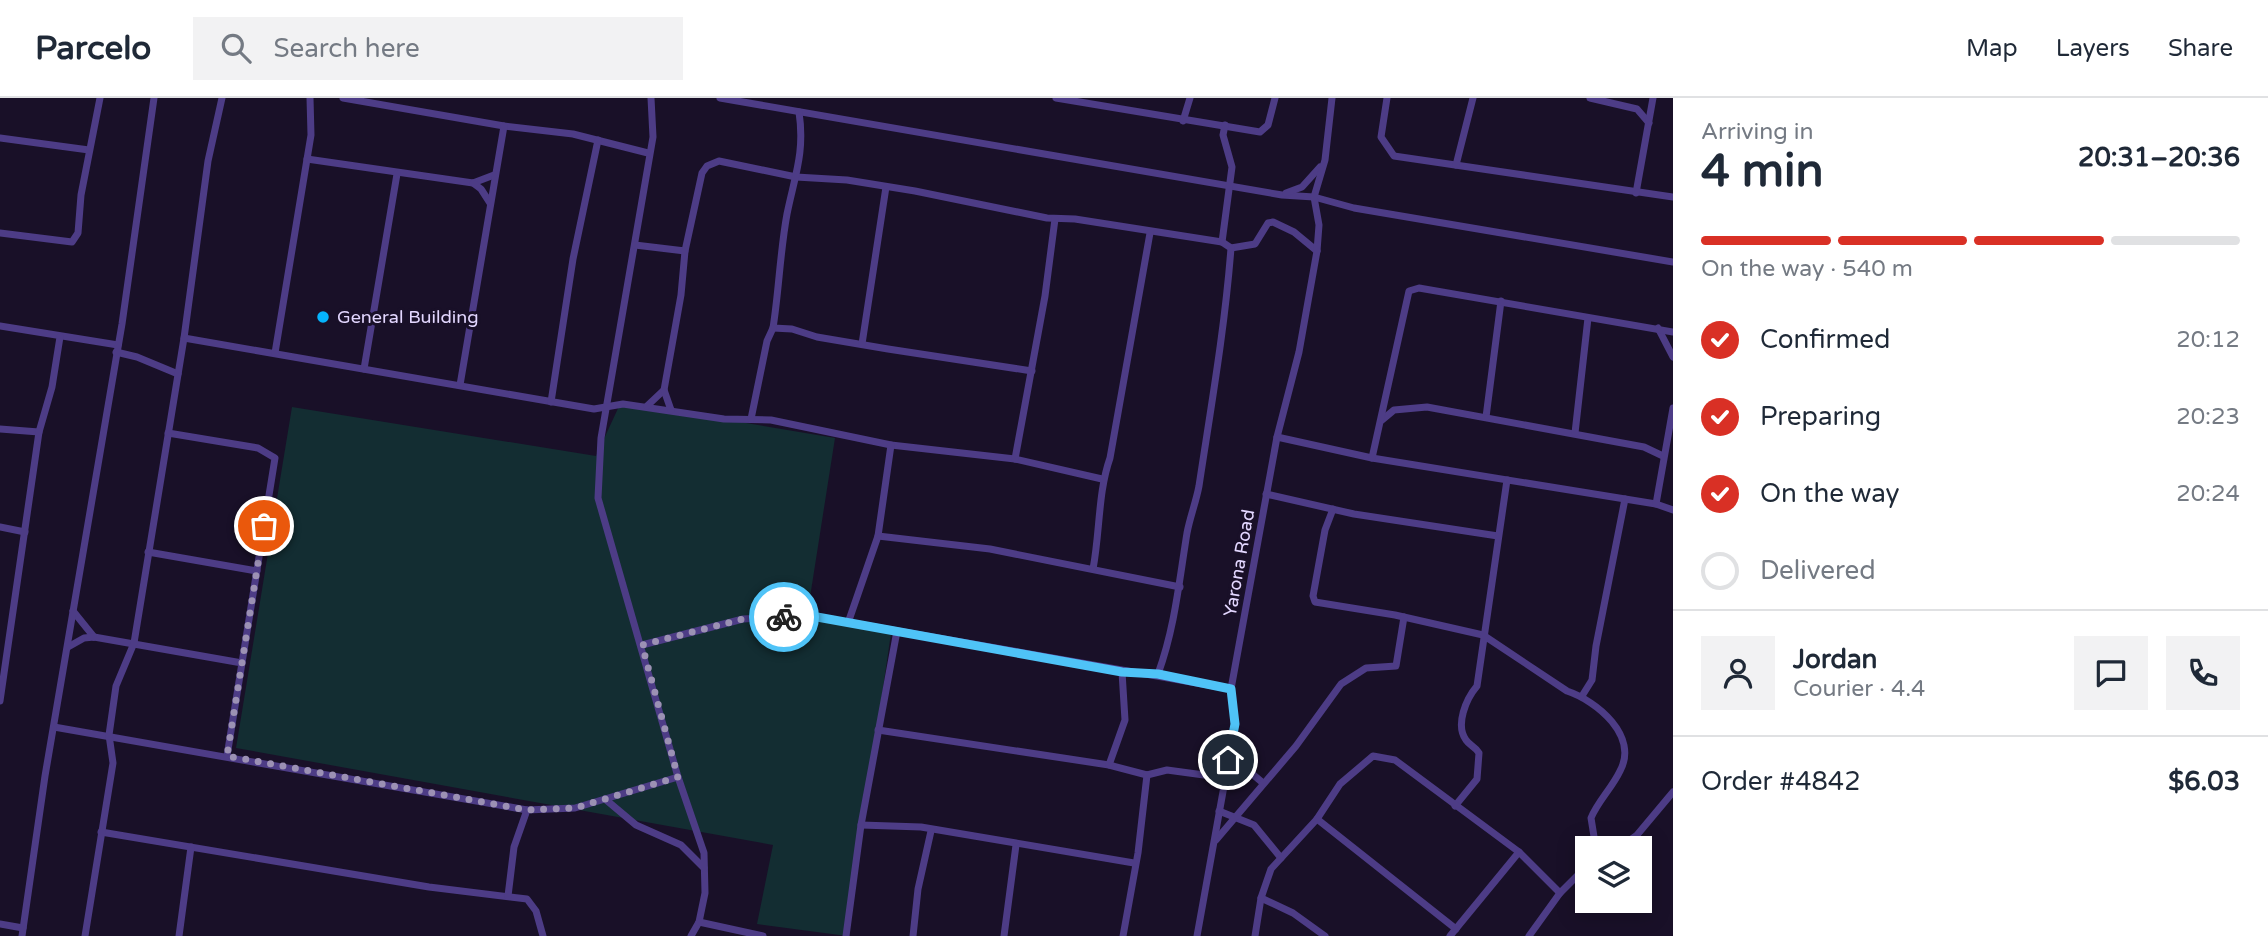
<!DOCTYPE html>
<html lang="en">
<head>
<meta charset="utf-8">
<style>
	body { margin:0; font-family:"Varela Round",sans-serif; background:#f2f2f3; color:#1f2937; height:100vh; display:flex; flex-direction:column; font-size:26px; white-space:nowrap }
	* { box-sizing:border-box; margin:0 }
	p { font-size:23px; color:#747a83 }
	.icon { flex:none; width:38px; height:38px; fill:none; stroke:currentColor; stroke-width:2; stroke-linecap:round; stroke-linejoin:round }
	.map { position:relative; flex:1; overflow:hidden }
	.panel { display:flex; flex-direction:column; background:#fff; width:595px }
	.panel>* { flex:none }
	.buttons { position:absolute; left:1575px; top:738px; display:grid; gap:14px }
	.buttons a { display:grid; place-items:center; width:77px; height:77px; border-radius:0px; background:#fff; box-shadow:0 4px 18px #0003; font-size:35px }
	.pin { position:absolute; display:grid; place-items:center; width:60px; height:60px; color:#fff; margin:-30px; border:4px solid #fff; border-radius:50%; box-shadow:0 2px 7px #0007 }
	.courier { position:absolute; display:grid; place-items:center; width:70px; height:70px; margin:-35px; border:5px solid #4fc3f7; border-radius:50%; background:#fff; color:#222; box-shadow:0 2px 9px #0007 }
	.head em { font-style:normal; font-weight:700 }
	.head div { display:flex; flex-direction:column-reverse }
	.head { display:flex; align-items:center; justify-content:space-between; height:119px; padding:0 28px }
	h1 { font-size:46px; font-weight:700; line-height:52px }
	.bar { display:grid; grid-template-columns:repeat(4,1fr); gap:10px 7px; align-content:center; height:84px; padding:0 28px }
	.bar i { height:9px; border-radius:5px; background:#e0e1e3 }
	.bar .current { background:#d93025 }
	.bar p { grid-column:span 4 }
	.line { display:flex; align-items:center; gap:18px; padding:0 28px; border-top:2px solid #e0e1e3 }
	.line div { flex:1 }
	.round { display:grid; place-items:center; flex:none; width:74px; height:74px; border-radius:0px; background:#f2f2f3 }
	ol { padding:0 28px; list-style:none }
	li { display:flex; align-items:center; gap:21px; height:77px }
	li p { margin-inline-start:auto }
	li .icon { padding:7px; border-radius:50%; background:#d93025; color:#fff; stroke-width:4 }
	li:last-child { color:#747a83 }
	li i { width:38px; height:38px; border:4px solid #e0e1e3; border-radius:50% }
	header { display:flex; align-items:center; gap:42px; box-sizing:border-box; height:98px; padding:0 35px; background:#fff; border-bottom:2px solid #e0e1e3 }
	header strong { font-size:33px }
	nav { display:flex; gap:38px; margin-inline-start:auto; font-size:24px }
	.search { width:490px; height:63px; background:#f2f2f3; display:flex; align-items:center; gap:18px; box-sizing:border-box; padding:0 24px; border-radius:0px; color:#747a83; font-size:26px }
	main { display:flex; flex:1; min-height:0 }
	.map>svg:first-child { display:block }
	.green { fill:#132d32 }
	.lines { fill:none; stroke-linecap:round; stroke-linejoin:round }
	.minor { stroke:#4d3c86; stroke-width:7 }
	.done { stroke:#9c91b4; stroke-width:7; stroke-dasharray:0 12.6 }
	.route { stroke:#4fc3f7; stroke-width:9 }
	.poi-dot { fill:#05b3fc; stroke:#191028; stroke-width:2.5 }
	.labels { text-anchor:middle; stroke-width:6; stroke-linejoin:round; paint-order:stroke }
	.poi-label { font-size:18px; fill:#e3d7ff; stroke:#191028; text-anchor:start }
	.street-label { font-size:18px; fill:#e3d7ff; stroke:#191028 }
</style>
</head>
<body>
<header>
<strong>Parcelo</strong>
<div class="search"><svg class="icon" aria-label="search" viewBox="0 0 24 24"><circle cx="10" cy="10" r="6"/><path d="M15 15l6 6"/></svg>Search here</div>
<nav><a>Map</a><a>Layers</a><a>Share</a></nav>
</header>
<main>
<div class="map">
<svg width="1673" height="838" viewBox="0 0 1673 838">
	<rect width="100%" height="100%" fill="#191028"/>
	<polygon class="green" points="621,304 835,340 808,512 891,535 847,838 757,826 773,747 236,650 292,309 596,358"/>
	<g class="lines">
		<g class="minor">
			<polyline points="343,0 504,28 573,36 648,55"/>
			<polyline points="651,0 653,39 601,340 598,400 678,679 704,755 705,795 699,824 691,838"/>
			<polyline points="720,0 1282,97 1314,99 1354,110 1673,164"/>
			<polyline points="1056,0 1260,34 1268,27 1275,0"/>
			<polyline points="1387,0 1381,39 1394,58 1673,99"/>
			<polyline points="1590,0 1637,11 1649,25"/>
			<polyline points="1183,23 1190,0"/>
			<polyline points="0,40 89,52"/>
			<polyline points="307,61 473,85 494,77"/>
			<polyline points="1456,67 1473,0"/>
			<polyline points="473,85 481,91 490,105"/>
			<polyline points="1286,95 1302,89 1320,69"/>
			<polyline points="1636,95 1653,0"/>
			<polyline points="0,135 72,144 78,135 81,97 100,0"/>
			<polyline points="635,147 685,153"/>
			<polyline points="1231,150 1255,146 1268,125 1273,124 1294,134 1317,153"/>
			<polyline points="0,228 118,247"/>
			<polyline points="773,230 792,231 817,239 888,251 1032,273"/>
			<polyline points="1658,230 1673,259"/>
			<polyline points="184,240 594,311 623,306 724,321 771,322 891,347 1015,361 1102,381"/>
			<polyline points="862,246 886,89"/>
			<polyline points="116,254 137,259 178,276"/>
			<polyline points="275,255 311,37 310,0"/>
			<polyline points="364,271 397,76"/>
			<polyline points="460,287 504,28"/>
			<polyline points="551,304 573,161 598,42"/>
			<polyline points="647,308 664,292"/>
			<polyline points="671,312 664,292 681,197 685,153 702,75 707,68 719,63 796,79 847,82 915,93 1047,120 1075,121 1222,144 1232,69 1223,37 1225,27"/>
			<polyline points="1486,319 1501,203"/>
			<path d="M751,321l16,-78 6,-13c6,-38 7,-76 14,-114 8,-39 18,-62 12,-102"/>
			<polyline points="1382,322 1394,312 1427,309 1644,349 1663,358"/>
			<polyline points="0,331 39,334"/>
			<polyline points="168,335 258,350 275,360 227,658"/>
			<polyline points="1575,335 1588,220"/>
			<polyline points="1277,339 1372,360 1656,406 1673,412"/>
			<polyline points="1372,360 1409,193 1419,190 1673,234"/>
			<polyline points="1015,361 1045,198 1055,121"/>
			<polyline points="1266,396 1354,416 1498,438"/>
			<polyline points="1656,406 1673,310"/>
			<path d="M1333,411l-8,21 -12,66 2,6 80,13 88,20 84,56c30,10 72,45 53,80 -8,17 -22,30 -29,47l5,31"/>
			<polyline points="0,429 25,434"/>
			<polyline points="878,438 990,451 1180,489"/>
			<polyline points="148,454 257,473"/>
			<path d="M1093,471c7,-37 5,-77 17,-111l40,-225"/>
			<polyline points="73,513 94,539"/>
			<polyline points="848,525 878,438 891,347"/>
			<polyline points="642,547 743,521 806,517 1231,591"/>
			<polyline points="68,549 84,540 94,539 242,565"/>
			<path d="M1158,576c17,-47 21,-92 29,-141 3,-16 9,-31 12,-47 12,-79 26,-159 32,-238l-9,-6"/>
			<polyline points="1582,598 1592,582 1596,548 1625,401"/>
			<polyline points="0,603 39,334 52,289 60,239"/>
			<polyline points="54,629 527,712 575,710 678,679"/>
			<polyline points="878,632 1109,667 1147,677 1167,672 1226,680"/>
			<polyline points="1228,662 1244,669 1263,685"/>
			<polyline points="1109,667 1125,622 1122,574"/>
			<polyline points="605,701 636,727 681,747 704,770"/>
			<path d="M1455,708l22,-27 2,-26c-4,-7 -9,-7 -13,-13 -11,-15 0,-41 11,-54l30,-206"/>
			<polyline points="1219,713 1254,727 1281,760"/>
			<polyline points="1317,721 1456,831"/>
			<polyline points="861,727 921,729 1134,765"/>
			<polyline points="101,734 429,789 527,801 536,813 543,838"/>
			<polyline points="1216,742 1296,648 1341,586 1366,570 1396,568 1404,519"/>
			<polyline points="1617,751 1637,737 1673,694"/>
			<polyline points="508,798 514,749 527,712"/>
			<polyline points="1261,800 1293,815 1325,838"/>
			<polyline points="699,824 763,838"/>
			<polyline points="0,826 23,830"/>
			<polyline points="22,838 45,678 122,226 154,0"/>
			<polyline points="85,838 113,665 109,637 116,588 134,545 184,240 208,63 222,0"/>
			<polyline points="179,838 191,749"/>
			<polyline points="846,838 861,727 897,533"/>
			<polyline points="913,838 918,791 931,733"/>
			<polyline points="1004,838 1016,747"/>
			<polyline points="1123,838 1138,755 1147,677"/>
			<polyline points="1197,838 1235,627 1231,591 1277,339 1299,254 1317,153 1319,127 1314,99 1325,62 1332,0"/>
			<polyline points="1255,838 1261,800 1271,771 1317,721 1340,686 1373,658 1395,662 1519,754 1560,795"/>
			<polyline points="1450,838 1519,754"/>
			<polyline points="1529,838 1560,795 1587,768"/>
		</g>
	</g>
	<g class="lines">
		<polyline class="done" points="264,428 227,658 527,712 575,710 678,679 642,547 743,521 784,519"/>
		<polyline class="route" points="784,519 806,517 1122,574 1158,576 1231,591 1235,626 1228,662"/>
	</g>
	<circle class="poi-dot" cx="323" cy="219" r="7"/>
	<g class="labels">
		<g class="poi-label">
			<text x="337" y="225">General Building</text>
		</g>
		<g class="street-label">
			<text transform="translate(1239 465) rotate(-80)" y="6">Yarona Road</text>
		</g>
	</g>
</svg>
<div class="buttons">
<a><svg class="icon" aria-label="layers" viewBox="0 0 24 24"><path d="M12 4l9 5-9 5-9-5zM3 14l9 5 9-5"/></svg></a>
</div>
<div class="pin" style="left:264px;top:428px;background:#ea580c"><svg class="icon" aria-label="bag" viewBox="0 0 24 24"><path d="M5 8h14l-1 12H6zM9 8a3 3 0 0 1 6 0"/></svg></div>
<div class="pin" style="left:1228px;top:662px;background:#1f2937"><svg class="icon" aria-label="home" viewBox="0 0 24 24"><path d="M3 11l9-7 9 7M6 9v11h12V9"/></svg></div>
<div class="courier" style="left:784px;top:519px"><svg class="icon" aria-label="bike" viewBox="0 0 24 24"><circle cx="6" cy="16" r="4"/><circle cx="18" cy="16" r="4"/><path d="M6 16l4-8h5l3 8M10 8l3 8H6M13 5h3"/></svg></div>
</div>
<section class="panel">
<div class="head"><div><h1>4 min</h1><p>Arriving in</p></div><em>20:31–20:36</em></div>
<div class="bar"><i class="current"></i><i class="current"></i><i class="current"></i><i></i><p>On the way · 540 m</p></div>
<ol>
<li><svg class="icon" aria-label="check" viewBox="0 0 24 24"><path d="M5 12l5 5 9-10"/></svg>Confirmed<p>20:12</p></li>
<li><svg class="icon" aria-label="check" viewBox="0 0 24 24"><path d="M5 12l5 5 9-10"/></svg>Preparing<p>20:23</p></li>
<li><svg class="icon" aria-label="check" viewBox="0 0 24 24"><path d="M5 12l5 5 9-10"/></svg>On the way<p>20:24</p></li>
<li><i></i>Delivered</li>
</ol>
<div class="line" style="height:126px"><a class="round"><svg class="icon" aria-label="person" viewBox="0 0 24 24"><circle cx="12" cy="8" r="4"/><path d="M4 21q1-7 8-7t8 7"/></svg></a><div><b>Jordan</b><p>Courier · 4.4</p></div><a class="round"><svg class="icon" aria-label="chat" viewBox="0 0 24 24"><path d="M4 5h16v11H9l-5 4z"/></svg></a><a class="round"><svg class="icon" aria-label="phone" viewBox="0 0 24 24"><path d="M5 4h4l2 5-3 2q2 4 5 5l2-3 5 2v4C11 20 4 13 5 4z"/></svg></a></div>
<div class="line" style="height:91px"><div>Order #4842</div><b>$6.03</b></div>
</section>
</main>
</body>
</html>
